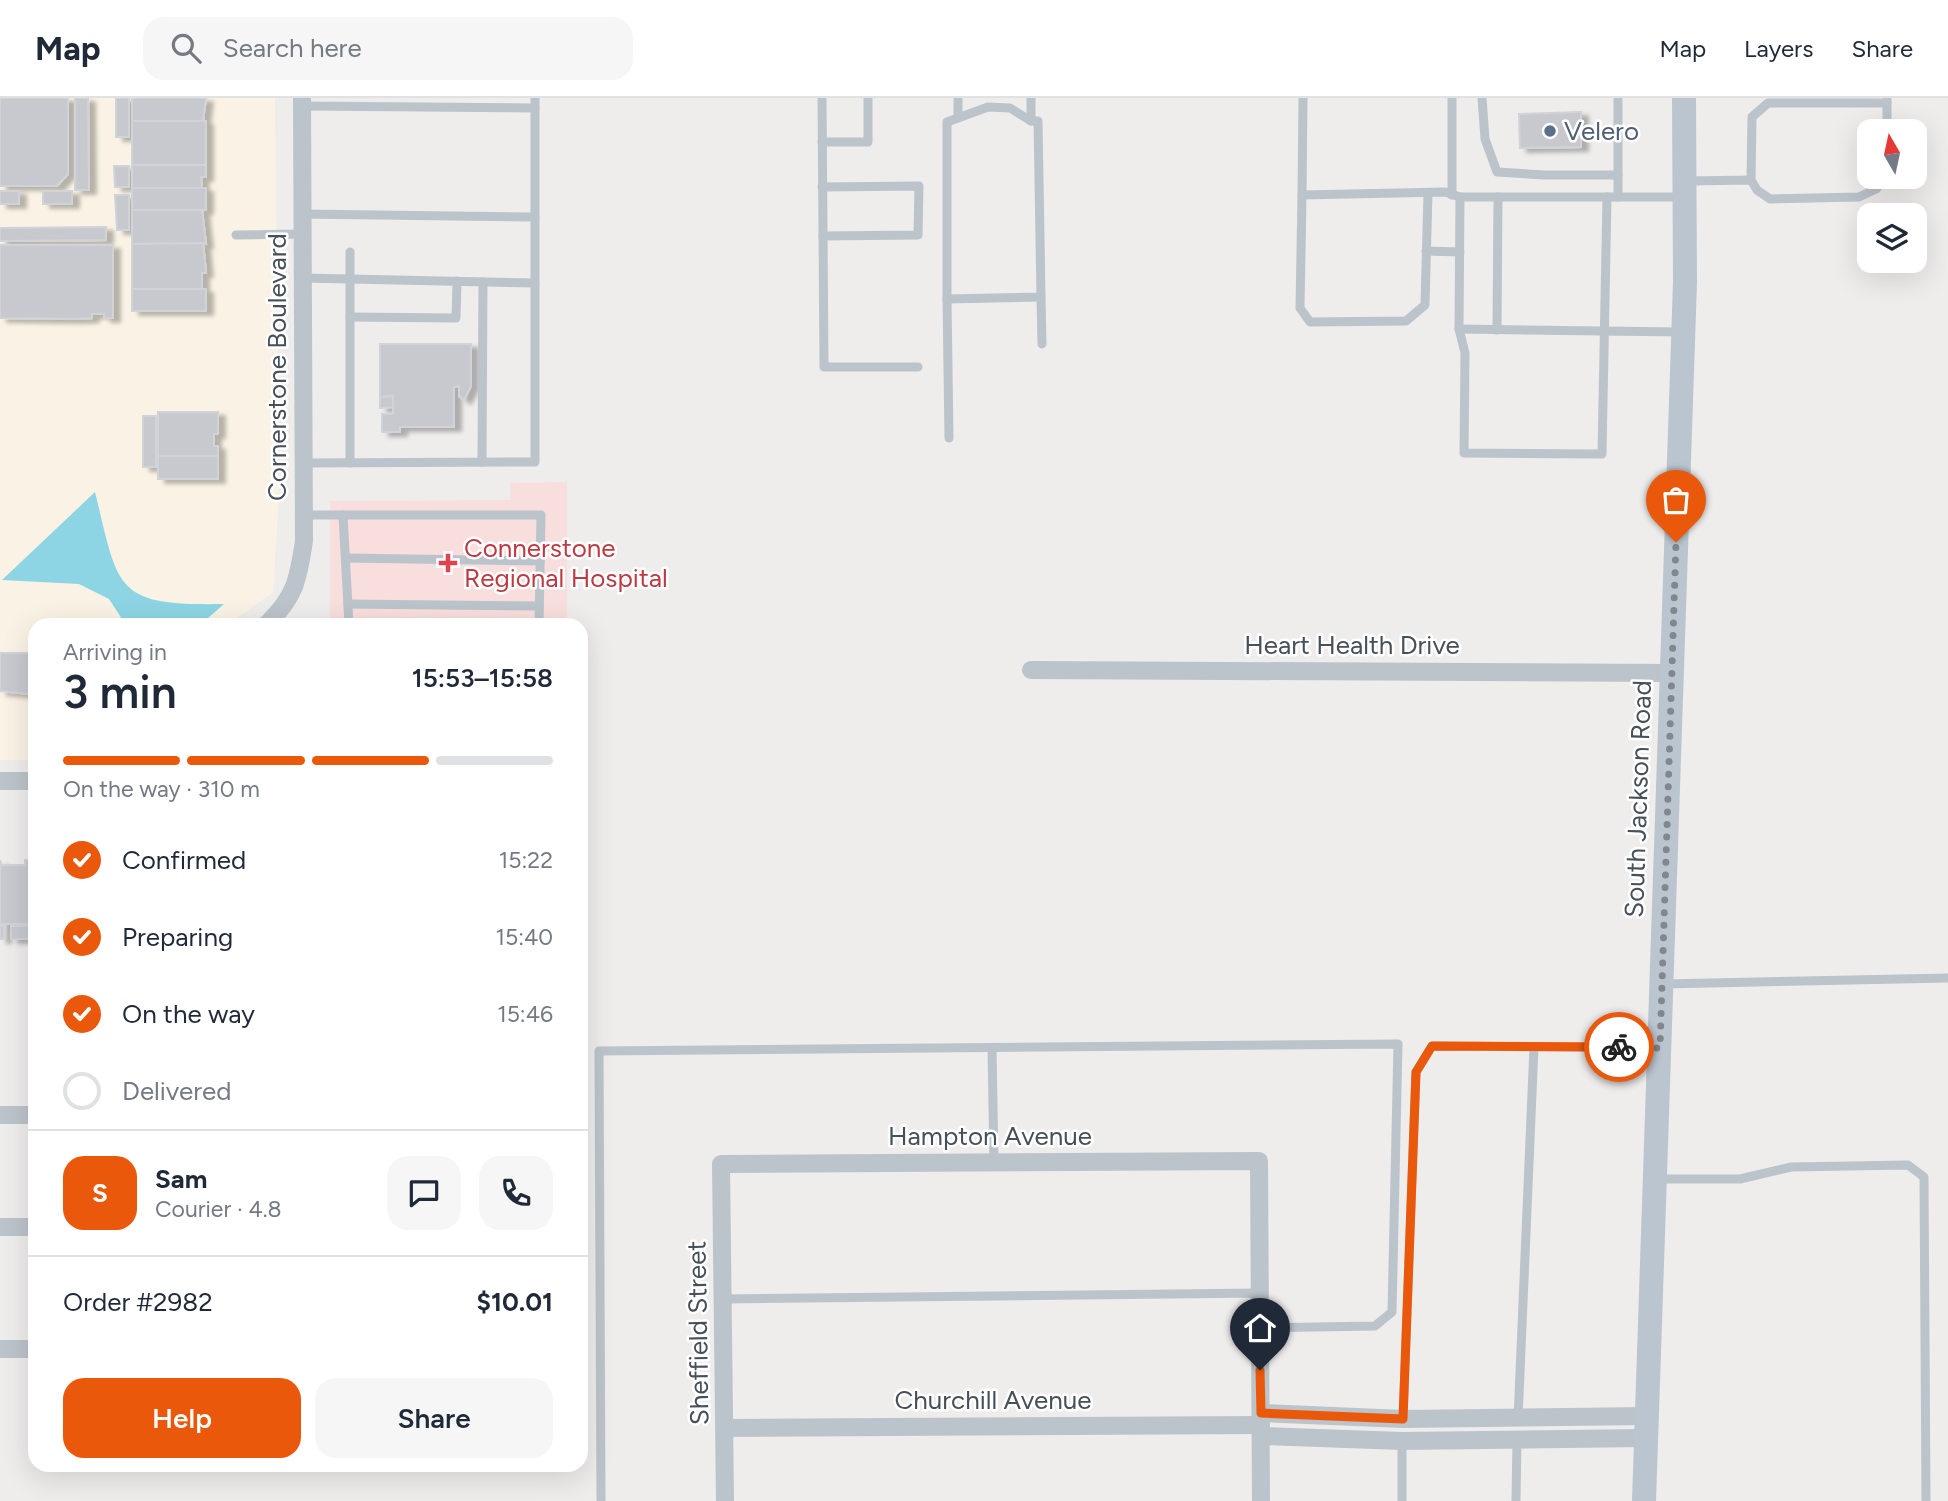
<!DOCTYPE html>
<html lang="en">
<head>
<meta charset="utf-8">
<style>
	body { margin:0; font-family:Figtree,sans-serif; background:#f6f6f7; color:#1f2937; height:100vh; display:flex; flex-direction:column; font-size:26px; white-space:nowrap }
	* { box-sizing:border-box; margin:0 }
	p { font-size:23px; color:#747a83 }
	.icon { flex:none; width:38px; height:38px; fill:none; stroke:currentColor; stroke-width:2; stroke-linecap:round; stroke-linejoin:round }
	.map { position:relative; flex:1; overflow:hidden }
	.panel { position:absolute; left:28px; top:520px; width:560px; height:854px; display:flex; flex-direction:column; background:#fff; border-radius:21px; box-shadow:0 7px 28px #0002 }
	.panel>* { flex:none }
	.needle { width:46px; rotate:351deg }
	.controls { position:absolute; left:1857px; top:21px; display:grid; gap:14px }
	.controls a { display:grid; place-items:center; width:70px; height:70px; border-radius:14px; background:#fff; box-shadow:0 7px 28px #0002; font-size:35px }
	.pin { position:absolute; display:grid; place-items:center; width:60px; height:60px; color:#fff; margin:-72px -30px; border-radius:50% 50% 50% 0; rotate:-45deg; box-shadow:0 0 7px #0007 }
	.pin .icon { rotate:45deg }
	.courier { position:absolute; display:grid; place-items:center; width:70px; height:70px; margin:-35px; border:5px solid #ea580c; border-radius:50%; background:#fff; color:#222; box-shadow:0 2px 9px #0007 }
	.head em { font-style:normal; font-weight:600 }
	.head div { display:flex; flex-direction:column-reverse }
	.head { display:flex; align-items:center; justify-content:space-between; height:119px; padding:0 35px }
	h1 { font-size:46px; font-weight:600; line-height:52px }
	.bar { display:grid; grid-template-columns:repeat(4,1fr); gap:10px 7px; align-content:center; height:84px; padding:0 35px }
	.bar i { height:9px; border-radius:5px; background:#e0e1e3 }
	.bar .current { background:#ea580c }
	.bar p { grid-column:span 4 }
	.line { display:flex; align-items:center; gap:18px; padding:0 35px; border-top:2px solid #e0e1e3 }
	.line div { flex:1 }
	.round { display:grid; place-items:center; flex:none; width:74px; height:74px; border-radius:21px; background:#f6f6f7 }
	ol { padding:0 35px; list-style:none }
	li { display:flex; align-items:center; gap:21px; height:77px }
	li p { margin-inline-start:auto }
	li .icon { padding:7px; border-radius:50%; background:#ea580c; color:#fff; stroke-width:4 }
	li:last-child { color:#747a83 }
	li i { width:38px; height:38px; border:4px solid #e0e1e3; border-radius:50% }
	.button { display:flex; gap:14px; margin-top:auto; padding:14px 35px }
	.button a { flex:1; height:80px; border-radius:21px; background:#ea580c; color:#fff; font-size:28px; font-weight:600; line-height:80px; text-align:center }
	.button a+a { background:#f6f6f7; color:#1f2937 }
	header { display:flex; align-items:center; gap:42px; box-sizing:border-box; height:98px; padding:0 35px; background:#fff; border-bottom:2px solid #e0e1e3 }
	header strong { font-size:33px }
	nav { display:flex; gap:38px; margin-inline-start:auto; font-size:24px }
	.search { width:490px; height:63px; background:#f6f6f7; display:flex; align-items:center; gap:18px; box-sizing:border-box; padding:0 24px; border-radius:21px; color:#747a83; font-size:26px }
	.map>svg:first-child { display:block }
	.commercial { fill:#faf3e5 }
	.medical { fill:#f8dedd }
	.water { fill:#8dd5e4 }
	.building { fill:#c7c9cf; stroke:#d0d3d7; stroke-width:2; filter:url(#shadow) }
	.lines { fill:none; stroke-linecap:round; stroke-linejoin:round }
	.lane { stroke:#bbc4ca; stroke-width:9 }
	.street { stroke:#bbc4ca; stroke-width:18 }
	.secondary { stroke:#bbc5cf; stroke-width:24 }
	.done { stroke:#81878c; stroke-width:7; stroke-dasharray:0 12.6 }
	.route { stroke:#ea580c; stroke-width:9 }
	.service-dot { fill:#5c6f8a; stroke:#fff; stroke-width:2.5 }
	.health-dot { fill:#e0444e; stroke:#fff; stroke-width:2.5 }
	.labels { text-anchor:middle; stroke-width:5; stroke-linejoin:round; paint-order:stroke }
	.service-label { font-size:26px; fill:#4e5e75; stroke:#fff; text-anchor:start }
	.street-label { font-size:26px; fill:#465058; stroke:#fff }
	.health-label { font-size:26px; fill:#be3a42; stroke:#fff; text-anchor:start }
</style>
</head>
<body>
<header>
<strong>Map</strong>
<div class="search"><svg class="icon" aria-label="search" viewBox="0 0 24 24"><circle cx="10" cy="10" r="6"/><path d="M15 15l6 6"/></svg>Search here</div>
<nav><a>Map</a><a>Layers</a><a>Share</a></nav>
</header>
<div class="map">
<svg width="1948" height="1403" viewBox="0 0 1948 1403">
	<defs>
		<filter id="shadow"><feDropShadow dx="7" dy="4" stdDeviation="2" flood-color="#0004"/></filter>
	</defs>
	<rect width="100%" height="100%" fill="#efecec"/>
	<polygon class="commercial" points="0,0 275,0 279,397 273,494 227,527 35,527 35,662 0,662"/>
	<polygon class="medical" points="567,384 567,527 330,527 330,403 510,402 510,385"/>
	<path class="water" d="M95,394c24,98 19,114 129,112l-24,21h-74l-17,-26 -30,-15 -77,-4z"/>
	<g class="building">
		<polygon points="0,0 68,0 68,76 57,88 0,88"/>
		<polygon points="75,0 88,0 89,92 75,92"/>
		<rect x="116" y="0" width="13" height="39"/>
		<polygon points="132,0 206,0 203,23 132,23"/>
		<polygon points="1581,14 1581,49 1520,50 1519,16"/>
		<rect x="132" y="23" width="74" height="44"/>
		<polygon points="132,67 206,67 206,79 201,79 202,90 132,90"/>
		<polygon points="114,68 129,68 129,89 115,89"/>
		<rect x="132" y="90" width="74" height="22"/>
		<rect x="0" y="93" width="19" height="13"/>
		<rect x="43" y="93" width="29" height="13"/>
		<polygon points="115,97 129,97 129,132 117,132"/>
		<polygon points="132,112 202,112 206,146 132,146"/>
		<polygon points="106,129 106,142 0,143 0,130"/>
		<polygon points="203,145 206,175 202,175 202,191 132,191 132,146"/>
		<polygon points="0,147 113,147 113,220 104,220 104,216 92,216 92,220 78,221 0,220"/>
		<rect x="132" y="191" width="74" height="22"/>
		<polygon points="380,246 471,246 471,288 464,302 459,298 459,288 454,289 454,329 400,329 400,334 382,334 382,316 393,316 393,298 380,299"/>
		<polygon points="393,298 393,309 380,310 380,299"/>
		<polygon points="158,314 218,314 218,336 214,336 214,348 218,348 218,358 158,358"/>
		<rect x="143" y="318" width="13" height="51"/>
		<rect x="158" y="358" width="60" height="23"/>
		<polygon points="29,538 35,538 35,592 30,592"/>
		<polygon points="0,555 30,555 30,596 0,593"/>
		<polygon points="0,762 2,767 25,767 25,762 35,762 35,826 0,826"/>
		<rect x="0" y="828" width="4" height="13"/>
		<rect x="11" y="828" width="24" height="13"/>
	</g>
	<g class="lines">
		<g class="lane">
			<polyline points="822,0 824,269 918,269"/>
			<polyline points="958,0 958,19"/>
			<polyline points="1031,0 1031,23"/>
			<polyline points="1303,0 1302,97 1445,94 1460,99 1683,99"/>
			<polyline points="1482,0 1485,41 1497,74 1544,77 1618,77"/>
			<polyline points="302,8 535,10"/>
			<polygon points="988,9 1010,10 1031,23 1038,23 1041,199 947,201 947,24"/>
			<polyline points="1887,33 1887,2"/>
			<polyline points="822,44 868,44 868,0"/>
			<polyline points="1751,82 1752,19 1768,5 1887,5"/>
			<polyline points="1688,83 1751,82 1757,92 1770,101 1859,99 1876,91 1886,79"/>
			<polyline points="822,89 919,88 918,137 823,138"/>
			<polyline points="1302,97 1300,210 1310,224 1406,223 1425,207 1428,95"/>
			<polyline points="1452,97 1452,0"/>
			<polyline points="1460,99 1459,231 1465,255 1464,355 1602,356 1607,99"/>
			<polyline points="1618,99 1618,0"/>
			<polyline points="302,116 535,119"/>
			<polyline points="236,137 303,136"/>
			<polyline points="1426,153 1460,154"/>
			<polyline points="303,180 350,181 350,154"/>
			<polyline points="1041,199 1042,246"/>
			<polyline points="947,201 949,340"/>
			<polyline points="350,219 456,220 457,183"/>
			<polyline points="1459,231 1681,234"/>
			<polyline points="1497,232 1498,99"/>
			<polyline points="482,364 483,184"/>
			<polyline points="303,365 535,364 535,0"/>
			<polyline points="350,365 350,181 535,185"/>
			<polyline points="303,417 541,417 539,527"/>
			<polyline points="343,417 349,527"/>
			<polyline points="346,460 540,463"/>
			<polyline points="348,506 539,508"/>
			<polyline points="1663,886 1948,880"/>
			<polyline points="992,950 994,1065"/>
			<polyline points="1657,1081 1740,1081 1791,1069 1908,1067 1924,1079 1926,1403"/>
			<polyline points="724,1201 1259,1195"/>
			<polyline points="1403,1321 1416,974 1432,948 1658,950"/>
			<polyline points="1518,1321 1534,949"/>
			<polyline points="601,1403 599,953 1398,946 1392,1214 1375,1228 1260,1230"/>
			<polyline points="1402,1403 1402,1343"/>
			<polyline points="1516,1403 1517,1341"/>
		</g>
		<g class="street">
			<path d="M266,527c29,-28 32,-44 38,-84l-2,-443"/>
			<polyline points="1031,572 1672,575"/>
			<polyline points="0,683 35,683"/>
			<polyline points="0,1017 35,1017"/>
			<polyline points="0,1129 35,1129"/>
			<polyline points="0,1251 35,1251"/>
			<polyline points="1261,1315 1403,1321 1647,1318"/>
			<polyline points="725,1330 1261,1327"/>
			<polyline points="1261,1338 1402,1343 1646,1340"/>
			<polyline points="725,1403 721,1066 1259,1063 1261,1403"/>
		</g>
		<polyline class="secondary" points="1644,1403 1685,184 1684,0"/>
	</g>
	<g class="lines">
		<polyline class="done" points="1619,949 1660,950 1676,444"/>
		<polyline class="route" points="1260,1272 1261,1315 1403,1321 1416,974 1432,948 1619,949"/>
	</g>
	<circle class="service-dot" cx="1550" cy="33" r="7"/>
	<path class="health-dot" d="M444.5 454.5h7v7h7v7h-7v7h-7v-7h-7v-7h7z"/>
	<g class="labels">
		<g class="service-label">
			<text x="1564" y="42">Velero</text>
		</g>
		<g class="street-label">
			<text transform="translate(277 269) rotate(-90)" y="9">Cornerstone Boulevard</text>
			<text x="1352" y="556">Heart Health Drive</text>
			<text transform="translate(1638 701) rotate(-88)" y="9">South Jackson Road</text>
			<text x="990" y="1047">Hampton Avenue</text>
			<text transform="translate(698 1235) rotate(-91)" y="9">Sheffield Street</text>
			<text x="993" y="1311">Churchill Avenue</text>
		</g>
		<g class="health-label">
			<text x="464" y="459">Connerstone<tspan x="464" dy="30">Regional Hospital</tspan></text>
		</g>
	</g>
</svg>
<div class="controls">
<a><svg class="needle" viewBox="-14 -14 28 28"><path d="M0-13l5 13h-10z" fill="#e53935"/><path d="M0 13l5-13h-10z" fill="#747a83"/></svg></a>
<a><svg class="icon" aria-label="layers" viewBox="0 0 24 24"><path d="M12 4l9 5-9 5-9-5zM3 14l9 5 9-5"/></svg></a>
</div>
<div class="pin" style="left:1676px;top:444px;background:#ea580c"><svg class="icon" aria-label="bag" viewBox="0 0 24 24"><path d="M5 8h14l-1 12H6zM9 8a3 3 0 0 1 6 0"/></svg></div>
<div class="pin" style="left:1260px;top:1272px;background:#1f2937"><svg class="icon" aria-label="home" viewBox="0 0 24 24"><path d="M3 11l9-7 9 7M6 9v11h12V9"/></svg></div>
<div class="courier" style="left:1619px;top:949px"><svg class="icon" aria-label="bike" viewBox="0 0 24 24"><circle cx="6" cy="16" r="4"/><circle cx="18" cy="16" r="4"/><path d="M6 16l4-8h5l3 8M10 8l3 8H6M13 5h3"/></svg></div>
<section class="panel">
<div class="head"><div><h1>3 min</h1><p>Arriving in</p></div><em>15:53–15:58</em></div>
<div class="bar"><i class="current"></i><i class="current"></i><i class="current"></i><i></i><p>On the way · 310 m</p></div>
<ol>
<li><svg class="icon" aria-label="check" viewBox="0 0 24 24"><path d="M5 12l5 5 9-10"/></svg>Confirmed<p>15:22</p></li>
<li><svg class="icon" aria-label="check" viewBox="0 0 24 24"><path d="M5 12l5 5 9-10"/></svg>Preparing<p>15:40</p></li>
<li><svg class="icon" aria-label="check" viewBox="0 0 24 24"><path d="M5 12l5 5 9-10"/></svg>On the way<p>15:46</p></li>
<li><i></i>Delivered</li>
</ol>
<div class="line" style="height:126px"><b class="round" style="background:#ea580c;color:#fff">S</b><div><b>Sam</b><p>Courier · 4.8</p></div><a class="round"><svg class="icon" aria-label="chat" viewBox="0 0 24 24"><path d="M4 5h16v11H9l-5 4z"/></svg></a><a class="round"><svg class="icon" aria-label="phone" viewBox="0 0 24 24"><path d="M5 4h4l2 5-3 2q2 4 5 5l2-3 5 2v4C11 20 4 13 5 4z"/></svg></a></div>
<div class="line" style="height:91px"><div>Order #2982</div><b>$10.01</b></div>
<div class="button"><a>Help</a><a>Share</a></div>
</section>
</div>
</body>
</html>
